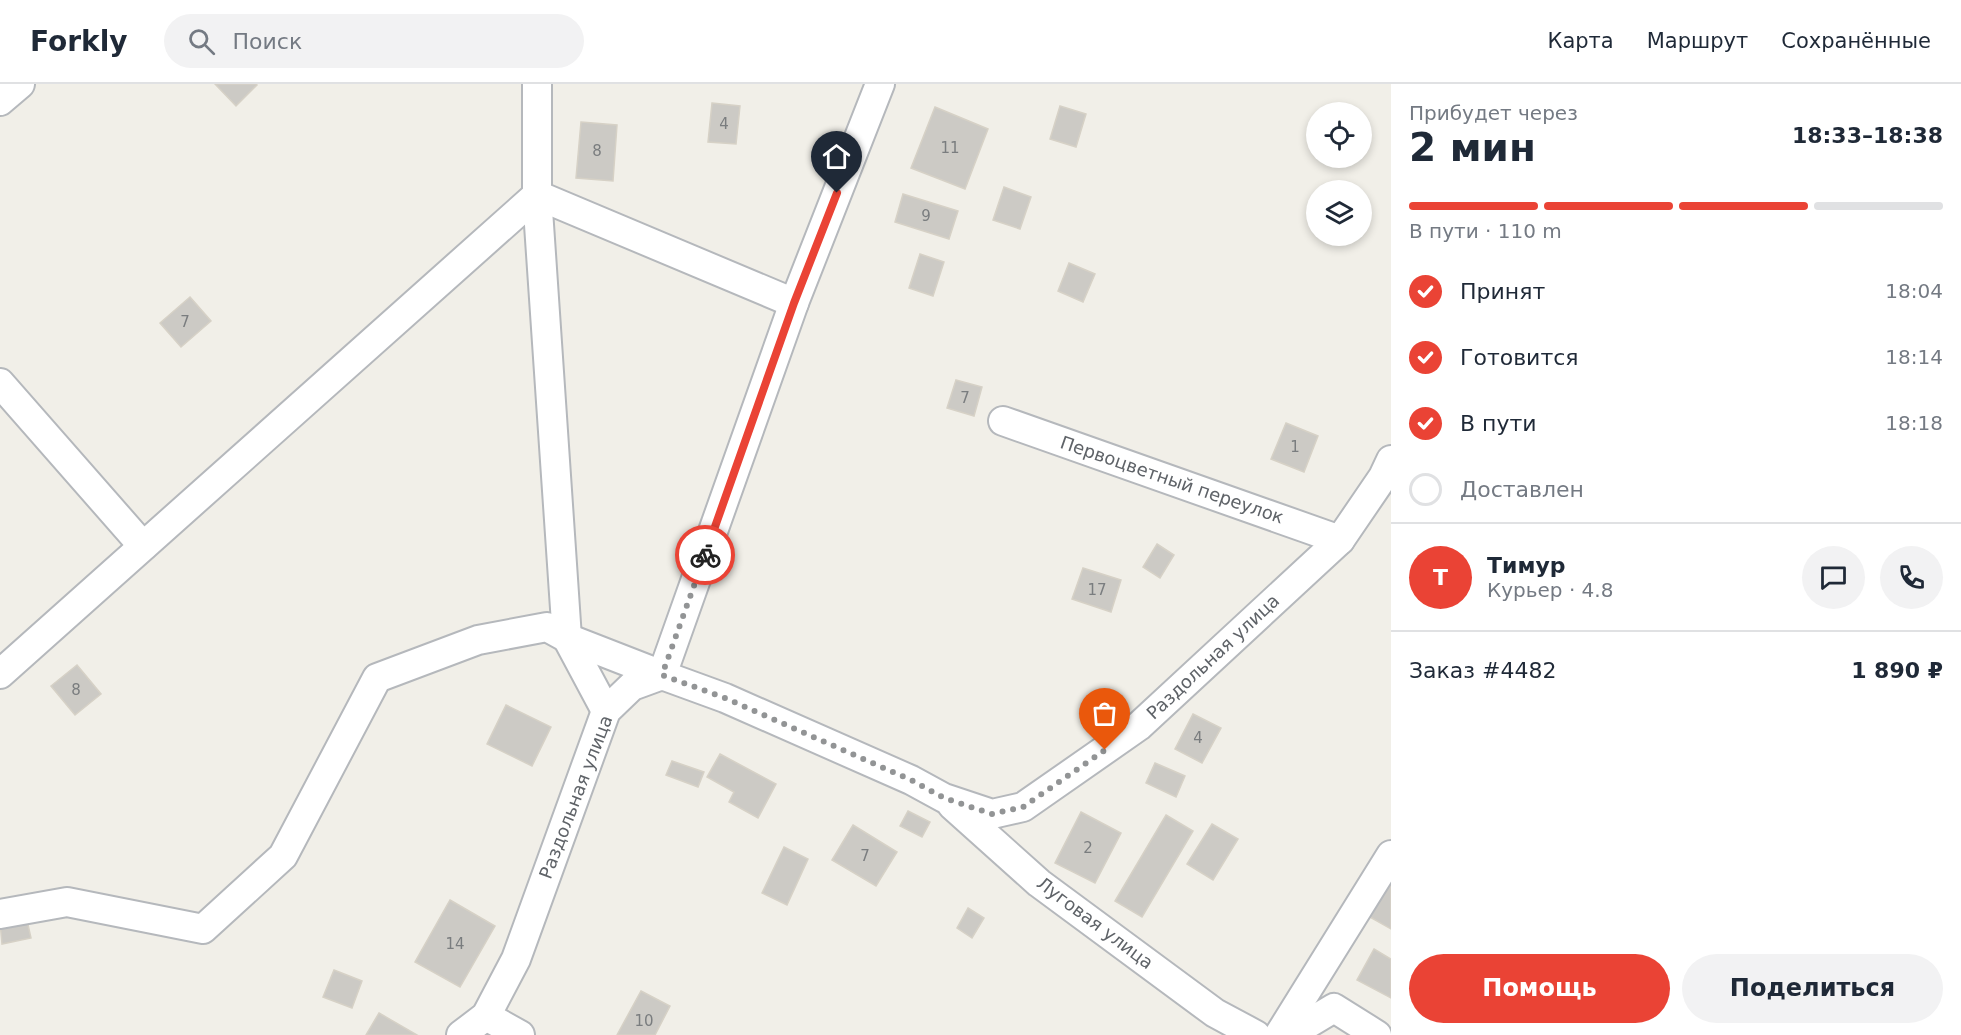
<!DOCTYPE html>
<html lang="ru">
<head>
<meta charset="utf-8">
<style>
	body { margin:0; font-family:"DejaVu Sans",sans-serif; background:#f2f2f3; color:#1f2937; height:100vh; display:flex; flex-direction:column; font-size:22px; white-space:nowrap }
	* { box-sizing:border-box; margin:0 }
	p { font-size:20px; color:#747a83 }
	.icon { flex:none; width:33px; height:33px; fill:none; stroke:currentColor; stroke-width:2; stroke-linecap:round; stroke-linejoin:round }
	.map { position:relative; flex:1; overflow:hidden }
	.side { display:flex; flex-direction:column; background:#fff; width:570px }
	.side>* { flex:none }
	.controls { position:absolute; left:1306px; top:18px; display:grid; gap:12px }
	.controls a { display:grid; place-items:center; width:66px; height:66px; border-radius:50%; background:#fff; box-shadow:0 3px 9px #0003; font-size:30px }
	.pin { position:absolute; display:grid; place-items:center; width:51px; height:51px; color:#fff; margin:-62px -26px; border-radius:50% 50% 50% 0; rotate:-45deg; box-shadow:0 0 6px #0007 }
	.pin .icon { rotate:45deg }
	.courier { position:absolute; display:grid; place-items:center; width:60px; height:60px; margin:-30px; border:4px solid #ea4335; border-radius:50%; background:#fff; color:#222; box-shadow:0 2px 8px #0007 }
	.head em { font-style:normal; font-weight:600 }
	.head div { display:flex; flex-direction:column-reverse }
	.head { display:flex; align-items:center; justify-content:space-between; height:102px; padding:0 18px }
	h1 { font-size:39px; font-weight:600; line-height:45px }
	.bar { display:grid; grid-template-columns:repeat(4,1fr); gap:9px 6px; align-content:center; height:72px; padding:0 18px }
	.bar i { height:8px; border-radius:4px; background:#e0e1e3 }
	.bar .on { background:#ea4335 }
	.bar p { grid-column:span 4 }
	.line { display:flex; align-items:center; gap:15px; padding:0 18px; border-top:2px solid #e0e1e3 }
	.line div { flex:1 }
	.round { display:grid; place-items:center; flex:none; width:63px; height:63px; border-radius:32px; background:#f2f2f3 }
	ol { padding:0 18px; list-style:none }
	li { display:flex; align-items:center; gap:18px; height:66px }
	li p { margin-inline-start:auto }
	li .icon { padding:6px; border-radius:50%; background:#ea4335; color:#fff; stroke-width:4 }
	li:last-child { color:#747a83 }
	li i { width:33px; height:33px; border:3px solid #e0e1e3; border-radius:50% }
	.cta { display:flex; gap:12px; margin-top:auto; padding:12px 18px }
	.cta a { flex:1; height:69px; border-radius:36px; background:#ea4335; color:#fff; font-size:24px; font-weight:600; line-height:69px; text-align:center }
	.cta a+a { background:#f2f2f3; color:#1f2937 }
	header { display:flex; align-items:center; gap:36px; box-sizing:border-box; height:84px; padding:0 30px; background:#fff; border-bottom:2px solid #e0e1e3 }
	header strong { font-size:28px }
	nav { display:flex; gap:33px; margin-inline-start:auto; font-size:21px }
	.search { width:420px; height:54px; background:#f2f2f3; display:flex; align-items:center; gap:15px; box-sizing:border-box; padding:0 21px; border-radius:33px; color:#747a83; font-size:22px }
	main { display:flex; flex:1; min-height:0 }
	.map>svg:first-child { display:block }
	.building { fill:#cccac5; stroke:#d6d1c6; stroke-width:1.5 }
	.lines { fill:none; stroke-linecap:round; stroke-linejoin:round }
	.minor-casing { stroke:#b5b8bc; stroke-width:32 }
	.minor { stroke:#fff; stroke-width:28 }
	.done { stroke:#929495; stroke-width:6; stroke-dasharray:0 10.8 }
	.route { stroke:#ea4335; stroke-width:8 }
	.labels { text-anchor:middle; stroke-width:4.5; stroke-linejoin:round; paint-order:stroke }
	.number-label { font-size:15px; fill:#7a7d7f }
	.street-label { font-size:18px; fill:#5f6368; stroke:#fff }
</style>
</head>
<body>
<header>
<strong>Forkly</strong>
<div class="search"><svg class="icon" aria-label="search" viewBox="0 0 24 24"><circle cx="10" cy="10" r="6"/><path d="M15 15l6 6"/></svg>Поиск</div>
<nav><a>Карта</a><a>Маршрут</a><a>Сохранённые</a></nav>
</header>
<main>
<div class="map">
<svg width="1391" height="951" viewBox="0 0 1391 951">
	<rect width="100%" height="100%" fill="#f1efe8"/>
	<g class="building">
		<polygon points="215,0 256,0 257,1 236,22"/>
		<polygon points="712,19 740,22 736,60 708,58"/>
		<polygon points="1060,22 1086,30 1076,63 1050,55"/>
		<polygon points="935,23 988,45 965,105 911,84"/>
		<polygon points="581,38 617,41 613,97 576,94"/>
		<polygon points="1004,103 1031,113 1020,145 993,136"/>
		<polygon points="903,110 958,127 949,155 895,138"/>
		<polygon points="920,170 944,178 933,212 909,204"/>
		<polygon points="1069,179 1095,190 1083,218 1058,207"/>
		<polygon points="190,213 211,237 181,263 160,239"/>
		<polygon points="956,296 982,303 974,332 947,324"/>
		<polygon points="1286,339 1318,352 1304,388 1271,375"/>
		<polygon points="1157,460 1174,471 1160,494 1143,483"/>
		<polygon points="1083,484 1121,496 1111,528 1072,515"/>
		<polygon points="77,581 101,610 75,631 51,602"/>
		<polygon points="506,621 551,643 532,682 487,660"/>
		<polygon points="1193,630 1221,644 1202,679 1175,665"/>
		<polygon points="720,670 776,700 758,734 729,718 734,708 707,693"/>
		<polygon points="672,677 704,688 698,703 666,691"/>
		<polygon points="1155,679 1185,692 1176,713 1146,699"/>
		<polygon points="908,727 930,738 922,753 900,742"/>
		<polygon points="1081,728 1121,749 1095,799 1055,779"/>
		<polygon points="1166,731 1193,747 1142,833 1115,817"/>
		<polygon points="1212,740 1238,755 1213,796 1187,780"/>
		<polygon points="853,741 897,768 876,802 832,776"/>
		<polygon points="784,763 808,775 787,821 762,809"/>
		<polygon points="1388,797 1391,799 1391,845 1368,832"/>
		<polygon points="450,816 495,842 460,903 415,878"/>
		<polygon points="968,824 984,834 972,854 957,844"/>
		<polygon points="26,832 31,854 2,860 0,838"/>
		<polygon points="1374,865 1391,875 1391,914 1357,896"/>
		<polygon points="334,886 362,897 352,924 323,913"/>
		<polygon points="641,907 670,922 655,951 617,951"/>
		<polygon points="379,929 417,951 366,951"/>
	</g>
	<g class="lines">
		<defs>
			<g id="minor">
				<polyline points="537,0 537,111 567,554 606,627"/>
				<polyline points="0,17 20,0"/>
				<polyline points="0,299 143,462"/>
				<polyline points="1003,337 1340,456"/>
				<polyline points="0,590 537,111 794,219"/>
				<polyline points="952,721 1039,799 1215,929 1256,951"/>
				<polyline points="0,830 67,818 203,845 283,772 377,594 478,556 547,543 567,554 662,591 794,219 880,0"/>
				<polyline points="486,932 520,951"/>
				<polyline points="461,951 486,932 516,875 606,627 632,602 662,591 725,614 911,696 944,714 992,730 1023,723 1139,642 1340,456 1383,393 1391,376"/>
				<polyline points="1279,951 1391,771"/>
				<polyline points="1289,951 1334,924 1377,951"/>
			</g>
		</defs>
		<use href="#minor" class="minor-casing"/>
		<use href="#minor" class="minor"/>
	</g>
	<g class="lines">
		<polyline class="done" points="705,471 662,591 725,614 911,696 944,714 992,730 1023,723 1105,666"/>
		<polyline class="route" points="705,471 794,219 837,109"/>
	</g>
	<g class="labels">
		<g class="number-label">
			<text x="724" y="45">4</text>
			<text x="950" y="69">11</text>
			<text x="597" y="72">8</text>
			<text x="926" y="137">9</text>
			<text x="185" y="243">7</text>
			<text x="965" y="319">7</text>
			<text x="1295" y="368">1</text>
			<text x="1097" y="511">17</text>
			<text x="76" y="611">8</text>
			<text x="1198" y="659">4</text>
			<text x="1088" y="769">2</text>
			<text x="865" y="777">7</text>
			<text x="455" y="865">14</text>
			<text x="644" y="942">10</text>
		</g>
		<g class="street-label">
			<text transform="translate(1172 396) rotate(19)" y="6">Первоцветный переулок</text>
			<text transform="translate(1213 573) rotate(-43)" y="6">Раздольная улица</text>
			<text transform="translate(576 713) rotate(-69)" y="6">Раздольная улица</text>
			<text transform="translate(1095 839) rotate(37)" y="6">Луговая улица</text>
		</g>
	</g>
</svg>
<div class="controls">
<a><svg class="icon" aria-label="locate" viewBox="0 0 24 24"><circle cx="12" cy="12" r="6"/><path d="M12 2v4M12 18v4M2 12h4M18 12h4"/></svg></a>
<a><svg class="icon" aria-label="layers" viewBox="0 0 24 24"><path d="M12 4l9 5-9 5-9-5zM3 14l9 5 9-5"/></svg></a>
</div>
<div class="pin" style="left:1105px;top:666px;background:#ea580c"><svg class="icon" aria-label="bag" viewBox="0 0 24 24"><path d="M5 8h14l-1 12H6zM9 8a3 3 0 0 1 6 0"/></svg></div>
<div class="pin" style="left:837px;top:109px;background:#1f2937"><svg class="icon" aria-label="home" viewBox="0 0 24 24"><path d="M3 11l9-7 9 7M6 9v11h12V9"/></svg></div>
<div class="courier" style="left:705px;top:471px"><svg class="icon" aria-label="bike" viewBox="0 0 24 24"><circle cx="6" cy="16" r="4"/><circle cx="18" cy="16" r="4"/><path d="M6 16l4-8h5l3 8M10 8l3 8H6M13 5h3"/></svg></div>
</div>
<section class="side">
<div class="head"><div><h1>2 мин</h1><p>Прибудет через</p></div><em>18:33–18:38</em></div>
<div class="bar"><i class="on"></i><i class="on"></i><i class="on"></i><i></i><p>В пути · 110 m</p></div>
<ol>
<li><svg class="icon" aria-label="check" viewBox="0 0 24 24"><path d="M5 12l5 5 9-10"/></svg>Принят<p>18:04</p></li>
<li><svg class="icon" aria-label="check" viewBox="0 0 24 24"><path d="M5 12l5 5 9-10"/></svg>Готовится<p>18:14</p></li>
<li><svg class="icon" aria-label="check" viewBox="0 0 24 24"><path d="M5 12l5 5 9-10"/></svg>В пути<p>18:18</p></li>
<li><i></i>Доставлен</li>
</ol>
<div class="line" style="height:108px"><b class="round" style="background:#ea4335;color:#fff">Т</b><div><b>Тимур</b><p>Курьер · 4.8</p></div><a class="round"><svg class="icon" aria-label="chat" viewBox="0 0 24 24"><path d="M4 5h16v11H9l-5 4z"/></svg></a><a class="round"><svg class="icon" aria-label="phone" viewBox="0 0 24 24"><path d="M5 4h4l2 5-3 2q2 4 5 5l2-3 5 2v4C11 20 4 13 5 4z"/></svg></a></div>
<div class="line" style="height:78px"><div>Заказ #4482</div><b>1 890 ₽</b></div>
<div class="cta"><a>Помощь</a><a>Поделиться</a></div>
</section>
</main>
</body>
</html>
